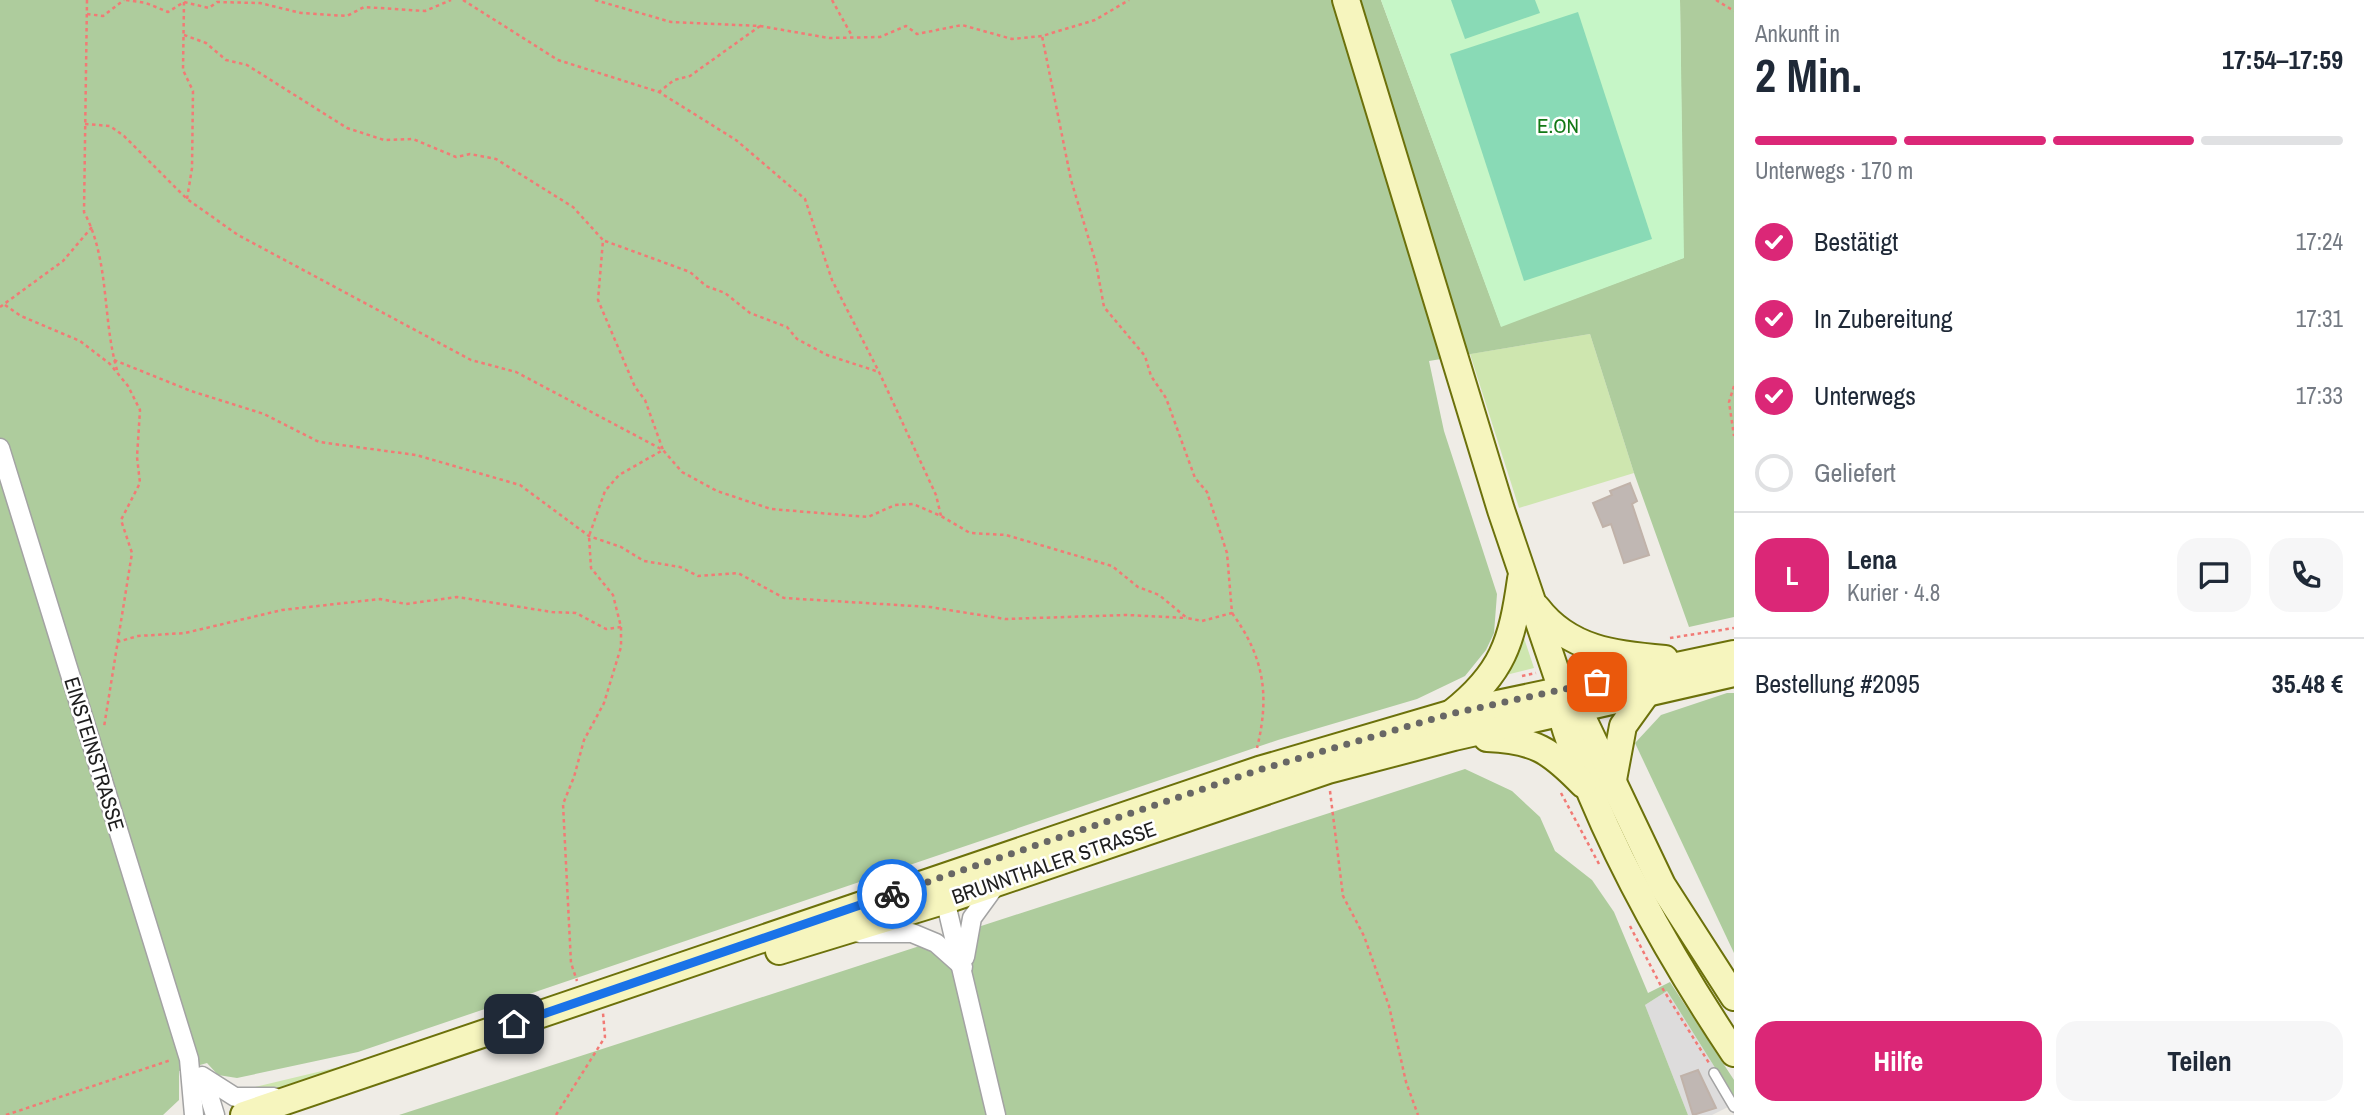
<!DOCTYPE html>
<html lang="de">
<head>
<meta charset="utf-8">
<style>
	body { margin:0; font-family:"Archivo Narrow",sans-serif; background:#f6f6f7; color:#1f2937; height:100vh; display:flex; flex-direction:column; font-size:26px; white-space:nowrap }
	* { box-sizing:border-box; margin:0 }
	p { font-size:23px; color:#747a83 }
	.icon { flex:none; width:38px; height:38px; fill:none; stroke:currentColor; stroke-width:2; stroke-linecap:round; stroke-linejoin:round }
	.map { position:relative; flex:1; overflow:hidden }
	.panel { display:flex; flex-direction:column; background:#fff; width:630px }
	.panel>* { flex:none }
	.pin { position:absolute; display:grid; place-items:center; width:60px; height:60px; color:#fff; margin:-30px; border-radius:14px; box-shadow:0 4px 10px #0006 }
	.courier { position:absolute; display:grid; place-items:center; width:70px; height:70px; margin:-35px; border:5px solid #1a73e8; border-radius:50%; background:#fff; color:#222; box-shadow:0 2px 9px #0007 }
	.headline em { font-style:normal; font-weight:700 }
	.headline div { display:flex; flex-direction:column-reverse }
	.headline { display:flex; align-items:center; justify-content:space-between; height:119px; padding:0 21px }
	h1 { font-size:46px; font-weight:700; line-height:52px }
	.bar { display:grid; grid-template-columns:repeat(4,1fr); gap:10px 7px; align-content:center; height:84px; padding:0 21px }
	.bar i { height:9px; border-radius:5px; background:#e0e1e3 }
	.bar .on { background:#db2777 }
	.bar p { grid-column:span 4 }
	.line { display:flex; align-items:center; gap:18px; padding:0 21px; border-top:2px solid #e0e1e3 }
	.line div { flex:1 }
	.round { display:grid; place-items:center; flex:none; width:74px; height:74px; border-radius:21px; background:#f6f6f7 }
	ol { padding:0 21px; list-style:none }
	li { display:flex; align-items:center; gap:21px; height:77px }
	li p { margin-inline-start:auto }
	li .icon { padding:7px; border-radius:50%; background:#db2777; color:#fff; stroke-width:4 }
	li:last-child { color:#747a83 }
	li i { width:38px; height:38px; border:4px solid #e0e1e3; border-radius:50% }
	.cta { display:flex; gap:14px; margin-top:auto; padding:14px 21px }
	.cta a { flex:1; height:80px; border-radius:21px; background:#db2777; color:#fff; font-size:28px; font-weight:700; line-height:80px; text-align:center }
	.cta a+a { background:#f6f6f7; color:#1f2937 }
	main { display:flex; flex:1; min-height:0 }
	.map>svg:first-child { display:block }
	.residential { fill:#dddcdc }
	.grass { fill:#cee6af }
	.forest { fill:#aecc9d }
	.park { fill:#c6f6c7 }
	.pitch { fill:#89dab6 }
	.building { fill:#c0b7b3; stroke:#c0b2a9; stroke-width:2 }
	.lines { fill:none; stroke-linecap:round; stroke-linejoin:round }
	.service-casing { stroke:#a3a3a3; stroke-width:12 }
	.minor-casing { stroke:#a3a3a3; stroke-width:21 }
	.secondary-casing { stroke:#6c710b; stroke-width:30 }
	.path { stroke:#f27a75; stroke-width:2.5; stroke-dasharray:3.5 3.5; stroke-linecap:butt }
	.service { stroke:#fff; stroke-width:9 }
	.minor { stroke:#fff; stroke-width:18 }
	.secondary { stroke:#f6f5be; stroke-width:26 }
	.done { stroke:#686765; stroke-width:7; stroke-dasharray:0 12.6 }
	.route { stroke:#1a73e8; stroke-width:9 }
	.labels { text-anchor:middle; stroke-width:5; stroke-linejoin:round; paint-order:stroke }
	.park-label { font-size:21px; fill:#127815; stroke:#fff }
	.street-label { font-size:21px; fill:#1f1f1f; stroke:#fff }
</style>
</head>
<body>
<main>
<div class="map">
<svg width="1734" height="1115" viewBox="0 0 1734 1115">
	<rect width="100%" height="100%" fill="#efece6"/>
	<polygon class="residential" points="1667,991 1734,1098 1734,1115 1728,1107 1712,1115 1688,1115 1645,1005"/>
	<g class="grass">
		<polygon points="1590,334 1634,473 1519,508 1470,354"/>
		<polygon points="1521,629 1534,668 1502,676"/>
		<polygon points="574,988 574,991 321,1080 276,1090 242,1090 351,1064"/>
	</g>
	<g class="forest">
		<polygon points="0,0 1381,0 1501,326 1683,258 1680,0 1734,0 1734,617 1689,627 1634,473 1590,334 1429,361 1444,431 1497,594 1494,633 1486,650 1465,676 1417,699 1278,740 358,1052 237,1078 218,1075 207,1063 179,1071 179,1100 163,1115 0,1115"/>
		<polygon points="1727,693 1734,693 1734,953 1635,743 1661,715"/>
		<polygon points="1465,769 1512,791 1540,817 1555,851 1592,880 1614,912 1648,993 1670,982 1734,1080 1734,1098 1667,991 1645,1005 1688,1115 399,1115"/>
	</g>
	<polygon class="park" points="1381,0 1680,0 1684,258 1501,327"/>
	<g class="pitch">
		<polygon points="1451,0 1535,0 1540,13 1465,39"/>
		<polygon points="1578,12 1652,239 1524,281 1450,54"/>
	</g>
	<g class="building">
		<polygon points="1630,483 1637,501 1632,504 1649,555 1624,563 1611,524 1603,527 1593,503 1612,495 1610,491"/>
		<polygon points="1698,1070 1716,1108 1693,1115 1681,1076"/>
	</g>
	<g class="lines">
		<defs>
			<polyline id="service" points="1714,1073 1734,1107"/>
			<g id="minor">
				<polyline points="0,448 189,1059 194,1115"/>
				<polyline points="943,891 996,1115"/>
				<polyline points="859,933 912,933 936,943 963,967"/>
				<polyline points="965,957 972,918 996,885"/>
				<polyline points="202,1076 235,1097 274,1097"/>
				<polyline points="204,1079 215,1115"/>
			</g>
			<g id="secondary">
				<polyline points="1346,0 1501,510 1562,690 1578,709 1590,734 1662,885 1734,997"/>
				<path d="M1537,608c32,42 79,47 128,51"/>
				<path d="M1562,695c-3,26 9,48 18,71 39,102 94,197 154,287"/>
				<path d="M1452,713c51,-40 60,-71 69,-134"/>
				<path d="M1487,738c48,2 63,12 96,46"/>
				<polyline points="1612,785 1623,726 1646,694"/>
				<polyline points="779,951 946,900 1328,770 1454,737 1734,673"/>
				<polyline points="244,1115 1259,770 1450,714 1734,654"/>
			</g>
		</defs>
		<use href="#service" class="service-casing"/>
		<use href="#minor" class="minor-casing"/>
		<use href="#secondary" class="secondary-casing"/>
		<g class="path">
			<path d="M87,0l-3,212c26,49 18,106 33,158"/>
			<polyline points="126,0 146,3 168,12 184,2 209,8 217,2 260,3 301,13 347,16 364,7 425,11 451,0"/>
			<polyline points="463,0 558,60 659,92 736,140 805,199 832,280 879,372 936,495 941,516"/>
			<polyline points="595,0 671,22 760,26 690,76 674,80 659,92"/>
			<polyline points="832,0 852,36"/>
			<polyline points="1716,0 1734,11"/>
			<polyline points="184,2 183,70 193,91 192,168 187,199"/>
			<polyline points="87,14 103,16 124,0"/>
			<polyline points="760,26 829,38 880,37 906,26 917,34 962,25 1012,39 1042,36 1095,20 1129,0"/>
			<polyline points="184,35 206,43 226,60 247,65 347,128 384,140 413,139 456,157 470,154 496,159 573,207 603,240 598,300 635,387 645,400 663,450 619,475 605,491 589,536 591,568 613,595 621,627 621,647 604,703 584,740 574,777 563,804 571,963 577,981"/>
			<polyline points="85,124 110,126 124,136 187,199 238,235 471,360 516,372 663,450 682,472 717,491 771,509 868,517 895,505 913,504 941,516 970,533 1006,535 1112,566 1138,587 1159,595 1187,618 1202,621 1232,613 1227,553 1207,492 1195,478 1166,398 1151,376 1145,356 1104,307 1096,263 1071,180 1042,36"/>
			<polyline points="605,241 690,272 706,286 725,293 750,313 787,327 797,339 827,355 879,372"/>
			<polyline points="5,305 21,316 80,341 110,364 128,386 140,410 137,457 140,483 121,520 132,553 104,727"/>
			<polyline points="0,307 63,261 92,227"/>
			<polyline points="114,360 191,391 264,414 319,442 416,455 520,485 589,536 621,547 644,561 680,567 698,576 738,573 784,598 930,607 1005,619 1127,615 1187,618"/>
			<polyline points="1734,386 1729,402 1734,436"/>
			<path d="M1232,613c32,44 38,82 25,135"/>
			<polyline points="1670,638 1734,628"/>
			<polyline points="117,642 138,636 185,633 282,610 380,599 406,604 457,597 552,612 576,613 606,629 621,627"/>
			<polyline points="1522,676 1536,673"/>
			<polyline points="1330,791 1343,896 1364,936 1389,1006 1406,1082 1418,1115"/>
			<polyline points="1561,793 1599,864"/>
			<polyline points="1630,926 1661,986 1709,1063"/>
			<polyline points="6,1115 171,1060"/>
			<polyline points="556,1115 605,1037 603,1013"/>
		</g>
		<use href="#service" class="service"/>
		<use href="#minor" class="minor"/>
		<use href="#secondary" class="secondary"/>
	</g>
	<g class="lines">
		<polyline class="done" points="892,894 1259,770 1450,714 1597,682"/>
		<polyline class="route" points="514,1024 892,894"/>
	</g>
	<g class="labels">
		<g class="park-label">
			<text x="1558" y="133">E.ON</text>
		</g>
		<g class="street-label">
			<text transform="translate(94 754) rotate(73)" y="7">EINSTEINSTRASSE</text>
			<text transform="translate(1054 863) rotate(-19)" y="7">BRUNNTHALER STRASSE</text>
		</g>
	</g>
</svg>
<div class="pin" style="left:1597px;top:682px;background:#ea580c"><svg class="icon" aria-label="bag" viewBox="0 0 24 24"><path d="M5 8h14l-1 12H6zM9 8a3 3 0 0 1 6 0"/></svg></div>
<div class="pin" style="left:514px;top:1024px;background:#1f2937"><svg class="icon" aria-label="home" viewBox="0 0 24 24"><path d="M3 11l9-7 9 7M6 9v11h12V9"/></svg></div>
<div class="courier" style="left:892px;top:894px"><svg class="icon" aria-label="bike" viewBox="0 0 24 24"><circle cx="6" cy="16" r="4"/><circle cx="18" cy="16" r="4"/><path d="M6 16l4-8h5l3 8M10 8l3 8H6M13 5h3"/></svg></div>
</div>
<section class="panel">
<div class="headline"><div><h1>2 Min.</h1><p>Ankunft in</p></div><em>17:54–17:59</em></div>
<div class="bar"><i class="on"></i><i class="on"></i><i class="on"></i><i></i><p>Unterwegs · 170 m</p></div>
<ol>
<li><svg class="icon" aria-label="check" viewBox="0 0 24 24"><path d="M5 12l5 5 9-10"/></svg>Bestätigt<p>17:24</p></li>
<li><svg class="icon" aria-label="check" viewBox="0 0 24 24"><path d="M5 12l5 5 9-10"/></svg>In Zubereitung<p>17:31</p></li>
<li><svg class="icon" aria-label="check" viewBox="0 0 24 24"><path d="M5 12l5 5 9-10"/></svg>Unterwegs<p>17:33</p></li>
<li><i></i>Geliefert</li>
</ol>
<div class="line" style="height:126px"><b class="round" style="background:#db2777;color:#fff">L</b><div><b>Lena</b><p>Kurier · 4.8</p></div><a class="round"><svg class="icon" aria-label="chat" viewBox="0 0 24 24"><path d="M4 5h16v11H9l-5 4z"/></svg></a><a class="round"><svg class="icon" aria-label="phone" viewBox="0 0 24 24"><path d="M5 4h4l2 5-3 2q2 4 5 5l2-3 5 2v4C11 20 4 13 5 4z"/></svg></a></div>
<div class="line" style="height:91px"><div>Bestellung #2095</div><b>35.48 €</b></div>
<div class="cta"><a>Hilfe</a><a>Teilen</a></div>
</section>
</main>
</body>
</html>
